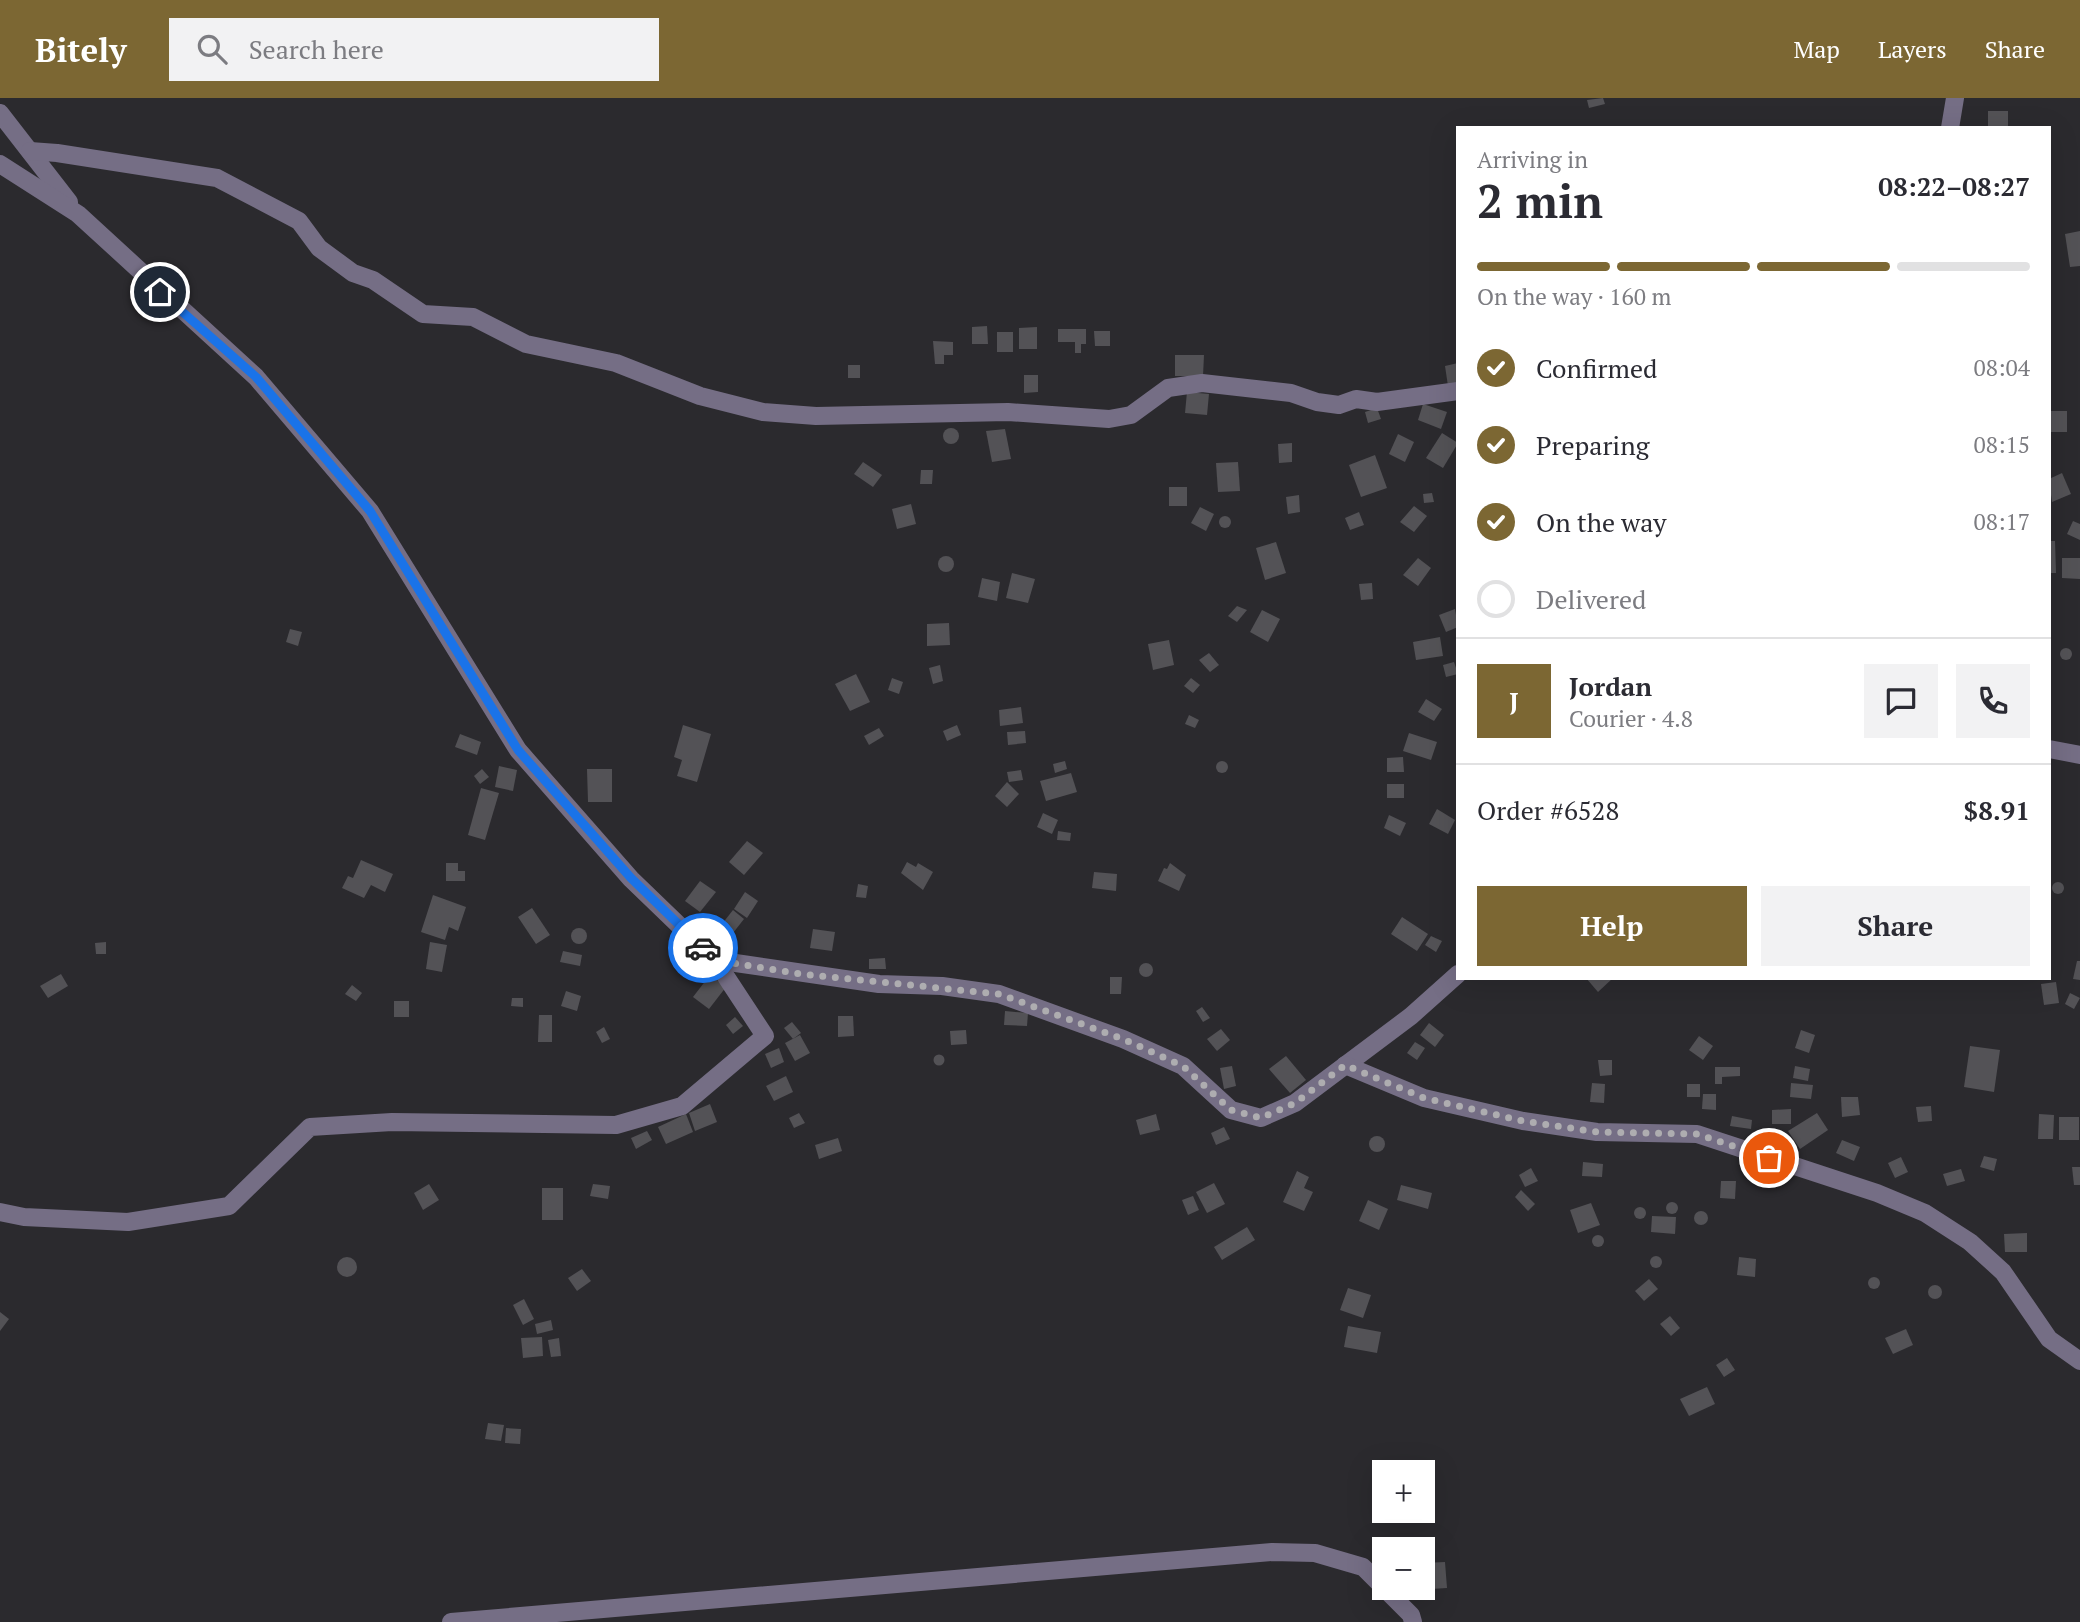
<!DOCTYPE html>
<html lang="en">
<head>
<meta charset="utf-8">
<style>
	body { margin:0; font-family:"PT Serif",serif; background:#f2f2f3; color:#2b2b33; height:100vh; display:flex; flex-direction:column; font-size:26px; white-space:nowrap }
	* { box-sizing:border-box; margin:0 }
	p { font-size:23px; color:#7c7c81 }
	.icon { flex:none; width:38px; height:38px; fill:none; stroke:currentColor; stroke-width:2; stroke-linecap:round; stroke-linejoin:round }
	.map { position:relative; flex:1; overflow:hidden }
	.panel { position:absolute; left:1456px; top:28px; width:595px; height:854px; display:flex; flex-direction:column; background:#fff; border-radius:0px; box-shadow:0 7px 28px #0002 }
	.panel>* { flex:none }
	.controls { position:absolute; left:1372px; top:1362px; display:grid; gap:14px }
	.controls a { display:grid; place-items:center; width:63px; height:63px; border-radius:0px; background:#fff; box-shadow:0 7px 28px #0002; font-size:35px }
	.pin { position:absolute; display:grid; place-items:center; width:60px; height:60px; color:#fff; margin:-30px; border:4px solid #fff; border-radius:50%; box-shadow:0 2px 7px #0007 }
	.courier { position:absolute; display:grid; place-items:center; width:70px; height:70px; margin:-35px; border:5px solid #1a73e8; border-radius:50%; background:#fff; color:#222; box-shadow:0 2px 9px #0007 }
	.head em { font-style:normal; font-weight:700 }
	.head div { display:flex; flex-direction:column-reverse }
	.head { display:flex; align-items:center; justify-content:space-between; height:119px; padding:0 21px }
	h1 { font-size:46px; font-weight:700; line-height:52px }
	.bar { display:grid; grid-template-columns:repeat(4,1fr); gap:10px 7px; align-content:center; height:84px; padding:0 21px }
	.bar i { height:9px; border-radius:5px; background:#e1e1e2 }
	.bar .selected { background:#7c6733 }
	.bar p { grid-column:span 4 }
	.line { display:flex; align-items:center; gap:18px; padding:0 21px; border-top:2px solid #e1e1e2 }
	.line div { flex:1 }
	.round { display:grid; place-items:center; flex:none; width:74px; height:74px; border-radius:0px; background:#f2f2f3 }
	ol { padding:0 21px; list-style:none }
	li { display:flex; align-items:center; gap:21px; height:77px }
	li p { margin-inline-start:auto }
	li .icon { padding:7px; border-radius:50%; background:#7c6733; color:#fff; stroke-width:4 }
	li:last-child { color:#7c7c81 }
	li i { width:38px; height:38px; border:4px solid #e1e1e2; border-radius:50% }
	.cta { display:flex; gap:14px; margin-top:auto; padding:14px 21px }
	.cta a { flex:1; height:80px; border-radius:0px; background:#7c6733; color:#fff; font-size:28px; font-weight:700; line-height:80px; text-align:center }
	.cta a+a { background:#f2f2f3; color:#2b2b33 }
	header { display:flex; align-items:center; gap:42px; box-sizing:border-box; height:98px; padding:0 35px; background:#7c6733; color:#fff }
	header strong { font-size:33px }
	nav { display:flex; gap:38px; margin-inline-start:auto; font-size:24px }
	.search { width:490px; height:63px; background:#f2f2f3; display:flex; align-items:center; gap:18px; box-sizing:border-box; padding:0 24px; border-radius:0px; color:#7c7c81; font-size:26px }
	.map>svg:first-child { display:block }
	.building { fill:#535256 }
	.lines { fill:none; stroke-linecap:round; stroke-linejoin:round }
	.minor { stroke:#756e85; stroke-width:18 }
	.done { stroke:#aeadb0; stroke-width:7; stroke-dasharray:0 12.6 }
	.route { stroke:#1a73e8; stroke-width:9 }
</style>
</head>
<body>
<header>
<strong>Bitely</strong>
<div class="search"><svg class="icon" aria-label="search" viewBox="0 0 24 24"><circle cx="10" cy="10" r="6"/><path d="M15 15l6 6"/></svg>Search here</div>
<nav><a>Map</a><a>Layers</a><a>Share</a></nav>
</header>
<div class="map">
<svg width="2080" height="1524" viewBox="0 0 2080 1524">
	<rect width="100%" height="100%" fill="#2b2a2e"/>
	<g class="building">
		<polygon points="1603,0 1605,6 1589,10 1587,2"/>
		<rect x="1988" y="13" width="20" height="17"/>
		<polygon points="2080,133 2080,168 2070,169 2065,136"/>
		<polygon points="987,228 988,246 972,246 972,229"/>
		<polygon points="1037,229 1037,251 1019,251 1019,230"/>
		<polygon points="1058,231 1086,231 1086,246 1081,246 1081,255 1075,255 1075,244 1058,244"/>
		<polygon points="1094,233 1110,233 1110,248 1095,248"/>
		<rect x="997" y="234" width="16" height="20"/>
		<polygon points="933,243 953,244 953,257 944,257 944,266 935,266"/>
		<polygon points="1175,257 1204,257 1203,278 1175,278"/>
		<polygon points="1458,265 1458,286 1448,288 1445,268"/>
		<rect x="848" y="267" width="12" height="13"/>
		<polygon points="1024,277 1038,277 1038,294 1024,295"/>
		<polygon points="1187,294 1209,296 1207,317 1185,315"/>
		<polygon points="1423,306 1447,314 1441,331 1418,322"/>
		<polygon points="1377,310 1381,321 1368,325 1365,314"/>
		<rect x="2051" y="313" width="16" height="21"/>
		<circle cx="951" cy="338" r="8"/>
		<polygon points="1005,331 1011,361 992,364 986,333"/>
		<polygon points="1442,335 1458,345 1443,370 1426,360"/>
		<polygon points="1398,336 1414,344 1405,364 1389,356"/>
		<polygon points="1292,345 1292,364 1279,365 1278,346"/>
		<polygon points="1375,357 1387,390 1361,399 1349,367"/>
		<polygon points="863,364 882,377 873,389 854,376"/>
		<polygon points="1238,364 1240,393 1218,394 1216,365"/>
		<polygon points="921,372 933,372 932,386 920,386"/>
		<polygon points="2062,375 2071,396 2052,404 2049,381"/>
		<rect x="1169" y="389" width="18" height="19"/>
		<polygon points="1432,395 1434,404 1424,405 1423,396"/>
		<polygon points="1299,397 1300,414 1288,416 1286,399"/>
		<polygon points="911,406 916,426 897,431 892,411"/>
		<polygon points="1414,408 1427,418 1414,434 1400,424"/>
		<polygon points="1200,409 1214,416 1206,433 1191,425"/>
		<polygon points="1359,414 1364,427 1350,432 1345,420"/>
		<circle cx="1225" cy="424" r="6"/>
		<polygon points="2073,423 2080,426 2080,442 2067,436"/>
		<polygon points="2049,443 2055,443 2056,475 2049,475"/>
		<polygon points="1276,444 1286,475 1265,482 1256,450"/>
		<circle cx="946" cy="466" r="8"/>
		<polygon points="1418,460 1431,470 1418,488 1403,477"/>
		<polygon points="2062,460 2080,460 2080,481 2062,480"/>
		<polygon points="1012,475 1035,481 1028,505 1006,500"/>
		<polygon points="982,480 1000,484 997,503 978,499"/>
		<polygon points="1372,485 1373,501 1361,502 1359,486"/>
		<polygon points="1237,508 1247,512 1237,524 1228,518"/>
		<polygon points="1455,511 1458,529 1446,534 1439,517"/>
		<polygon points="1262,512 1280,521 1268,544 1250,534"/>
		<polygon points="949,525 950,547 927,548 927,526"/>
		<polygon points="290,531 302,534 298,548 286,544"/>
		<polygon points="1440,539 1443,558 1416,562 1413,544"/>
		<polygon points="1169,542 1174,567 1153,572 1148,546"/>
		<circle cx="2066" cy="556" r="6"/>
		<polygon points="1209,555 1219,567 1210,574 1199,562"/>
		<polygon points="1454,564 1458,576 1446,579 1443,567"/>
		<polygon points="940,567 943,583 933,586 929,570"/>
		<polygon points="856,576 870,604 850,613 835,586"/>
		<polygon points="892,580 903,584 899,596 888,592"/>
		<polygon points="1191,580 1200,587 1193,595 1184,588"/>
		<polygon points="1426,601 1442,611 1434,623 1418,614"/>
		<polygon points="1021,609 1023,625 1000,628 999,612"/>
		<polygon points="1189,617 1199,622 1195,630 1185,626"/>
		<polygon points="683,627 711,636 697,684 677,678 682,662 674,659"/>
		<polygon points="957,627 961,637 947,643 943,633"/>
		<polygon points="879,630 884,638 869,647 864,638"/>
		<polygon points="1025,633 1026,645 1008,647 1007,634"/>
		<polygon points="1409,635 1437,644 1431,662 1403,653"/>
		<polygon points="460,636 481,644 477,657 455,649"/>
		<polygon points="1403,659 1404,674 1387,674 1387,660"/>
		<polygon points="1065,663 1067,671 1055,675 1053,666"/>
		<circle cx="1222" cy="669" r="6"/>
		<polygon points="499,668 517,672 513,693 495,689"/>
		<polygon points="482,671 489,679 480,686 474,678"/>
		<polygon points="587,671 612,671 612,704 588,704"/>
		<polygon points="1021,672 1023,682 1009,684 1007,674"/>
		<polygon points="1071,675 1077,694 1046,703 1040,683"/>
		<polygon points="1007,684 1019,696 1007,709 995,698"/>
		<rect x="1387" y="686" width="17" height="14"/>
		<polygon points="481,690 499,695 485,742 468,737"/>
		<polygon points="1437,711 1455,722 1448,736 1429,726"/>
		<polygon points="1043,715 1058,722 1052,736 1037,729"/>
		<polygon points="1389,717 1406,725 1400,738 1384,730"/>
		<polygon points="1058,733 1071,735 1070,743 1057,742"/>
		<polygon points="747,743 763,755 744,777 729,764"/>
		<polygon points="361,762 393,776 385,794 371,787 364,800 342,790 348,778 353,780"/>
		<polygon points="907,764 916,769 918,765 933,774 923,792 901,775"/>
		<polygon points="446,765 458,765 458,773 465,773 465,783 446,783"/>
		<polygon points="1170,765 1186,777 1179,793 1158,783 1164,770 1167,771"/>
		<polygon points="1094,774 1117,776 1116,793 1092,790"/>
		<polygon points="700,783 716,794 700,814 685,803"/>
		<circle cx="2058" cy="790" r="6"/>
		<polygon points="858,786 868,788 866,800 856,799"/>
		<polygon points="745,794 758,803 747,820 734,811"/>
		<polygon points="433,797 466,809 458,833 449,829 445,842 421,834"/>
		<polygon points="532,810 550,837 536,846 518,819"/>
		<polygon points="733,812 744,821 733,835 722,826"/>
		<polygon points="1402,819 1428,836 1417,853 1391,836"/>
		<circle cx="579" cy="838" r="8"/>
		<polygon points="813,831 835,834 832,853 810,850"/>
		<polygon points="1431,838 1442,843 1436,854 1425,847"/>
		<polygon points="106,844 106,856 96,856 95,845"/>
		<polygon points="430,844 447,847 442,874 426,871"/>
		<polygon points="563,853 582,857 580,868 560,864"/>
		<polygon points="885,860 886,871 869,871 869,861"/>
		<polygon points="2077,863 2080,863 2080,882 2073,881"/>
		<circle cx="1146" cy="872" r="7"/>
		<polygon points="61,876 68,888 48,900 40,888"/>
		<polygon points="710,877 726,889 709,911 693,899"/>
		<polygon points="1110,879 1122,879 1121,896 1110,896"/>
		<polygon points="1586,880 1613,880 1598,894"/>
		<polygon points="2056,884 2059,905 2044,907 2041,886"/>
		<polygon points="352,887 362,895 356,903 345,896"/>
		<polygon points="566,893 581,898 577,913 561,908"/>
		<polygon points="2070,895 2080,900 2074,911 2065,906"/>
		<polygon points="512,900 523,900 523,909 511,908"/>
		<rect x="394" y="903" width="15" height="16"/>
		<polygon points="1202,909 1210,920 1203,924 1196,913"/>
		<polygon points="1005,913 1028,915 1027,928 1004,927"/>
		<polygon points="539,917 552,917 552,944 538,944"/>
		<polygon points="838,918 853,918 854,938 838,939"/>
		<polygon points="735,919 743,928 733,936 726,927"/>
		<polygon points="792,924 801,935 793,941 784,930"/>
		<polygon points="1429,925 1444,937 1435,949 1420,937"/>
		<polygon points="604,929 610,941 602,945 596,934"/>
		<polygon points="1221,931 1230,942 1217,953 1207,941"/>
		<polygon points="966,932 967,946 951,947 950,933"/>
		<polygon points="1801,932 1815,937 1809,955 1795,950"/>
		<polygon points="800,937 810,955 795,963 785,945"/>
		<polygon points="1699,938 1713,948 1703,962 1689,952"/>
		<polygon points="1415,944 1425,950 1417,962 1407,955"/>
		<polygon points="1970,948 2000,952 1994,994 1964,989"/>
		<polygon points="779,950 784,964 771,970 765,956"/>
		<circle cx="939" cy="962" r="5.5"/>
		<polygon points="1286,958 1306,982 1290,995 1269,971"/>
		<polygon points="1598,962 1612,962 1612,977 1600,978"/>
		<polygon points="1232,968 1236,988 1224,991 1220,970"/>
		<polygon points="1795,968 1810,971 1808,983 1793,980"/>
		<polygon points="1715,969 1740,969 1740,978 1722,979 1722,986 1715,986"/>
		<polygon points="786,978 793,994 774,1003 766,988"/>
		<polygon points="1592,985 1605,986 1604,1005 1590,1004"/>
		<polygon points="1791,985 1813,987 1811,1001 1790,999"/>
		<rect x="1687" y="986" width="13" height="13"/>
		<polygon points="1703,996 1716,996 1716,1012 1702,1011"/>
		<polygon points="1841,999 1858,999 1860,1017 1842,1019"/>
		<polygon points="710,1006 717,1024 695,1033 689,1015"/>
		<polygon points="1931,1008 1932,1023 1918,1024 1916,1009"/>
		<polygon points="1791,1011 1791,1026 1772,1026 1772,1012"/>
		<polygon points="799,1015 805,1025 794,1030 789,1020"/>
		<polygon points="1817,1015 1828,1032 1800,1051 1788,1033"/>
		<polygon points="686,1016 693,1034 666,1046 658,1029"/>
		<polygon points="1156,1016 1160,1032 1140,1037 1136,1022"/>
		<polygon points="2039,1016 2054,1017 2053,1041 2038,1041"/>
		<polygon points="1732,1018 1752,1022 1751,1031 1730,1028"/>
		<rect x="2059" y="1019" width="20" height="23"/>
		<polygon points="1224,1029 1230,1041 1216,1047 1211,1035"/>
		<polygon points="647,1033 652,1042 636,1051 631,1040"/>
		<circle cx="1377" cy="1046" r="8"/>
		<polygon points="838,1040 842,1053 819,1061 815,1047"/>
		<polygon points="1842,1042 1860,1049 1854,1063 1836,1055"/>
		<polygon points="1984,1058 1997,1061 1994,1073 1980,1069"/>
		<polygon points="1901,1059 1908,1074 1895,1080 1888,1065"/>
		<polygon points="1583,1064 1603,1066 1602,1079 1582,1078"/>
		<polygon points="2072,1069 2080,1069 2080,1087 2074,1087"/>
		<polygon points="1531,1070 1538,1083 1525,1089 1519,1077"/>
		<polygon points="1961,1071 1965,1083 1947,1088 1943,1076"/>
		<polygon points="1297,1073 1309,1079 1304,1090 1313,1094 1304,1113 1283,1104"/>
		<polygon points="1721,1083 1736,1083 1735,1101 1720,1100"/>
		<polygon points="1214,1085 1225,1106 1207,1115 1196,1094"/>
		<polygon points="429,1086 439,1102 423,1112 414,1095"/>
		<polygon points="593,1086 610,1088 608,1101 590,1098"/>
		<polygon points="1401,1087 1432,1095 1428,1111 1397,1102"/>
		<rect x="542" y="1090" width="21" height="32"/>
		<polygon points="1521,1092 1535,1106 1528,1113 1515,1099"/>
		<polygon points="1193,1098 1199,1112 1188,1117 1182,1102"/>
		<polygon points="1368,1102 1388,1111 1379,1132 1359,1123"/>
		<circle cx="1672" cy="1110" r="6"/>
		<polygon points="1591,1105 1600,1127 1578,1135 1570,1112"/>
		<circle cx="1640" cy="1115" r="6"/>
		<circle cx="1701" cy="1120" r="7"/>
		<polygon points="1652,1118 1676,1119 1675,1136 1651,1134"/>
		<polygon points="1247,1129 1255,1142 1222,1162 1214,1149"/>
		<polygon points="2027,1135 2027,1154 2005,1154 2004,1136"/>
		<circle cx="1598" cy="1143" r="6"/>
		<circle cx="1656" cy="1164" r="6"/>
		<circle cx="347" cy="1169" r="10"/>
		<polygon points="1739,1159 1756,1161 1755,1179 1737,1177"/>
		<polygon points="582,1171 591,1183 577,1193 568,1180"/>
		<circle cx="1874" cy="1185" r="6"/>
		<polygon points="1649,1181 1658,1191 1644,1203 1635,1193"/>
		<circle cx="1935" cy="1194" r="7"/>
		<polygon points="1348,1190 1371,1197 1363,1220 1340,1212"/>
		<polygon points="524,1201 534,1221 523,1227 513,1207"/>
		<polygon points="0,1214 9,1221 0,1233"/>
		<polygon points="1670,1218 1680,1230 1671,1238 1660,1226"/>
		<polygon points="551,1222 553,1232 537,1236 535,1226"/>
		<polygon points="1348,1228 1381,1234 1377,1255 1344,1249"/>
		<polygon points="1906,1231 1913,1247 1893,1256 1885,1240"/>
		<polygon points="542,1239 543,1258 523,1260 521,1240"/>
		<polygon points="559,1240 561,1258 551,1259 548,1242"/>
		<polygon points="1727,1260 1735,1272 1724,1279 1716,1267"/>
		<polygon points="1707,1289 1715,1306 1689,1318 1680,1301"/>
		<polygon points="488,1325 504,1327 501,1343 485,1341"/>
		<polygon points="506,1330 521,1331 520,1346 505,1345"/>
		<polygon points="1445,1464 1447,1490 1415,1492 1415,1489 1423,1489 1423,1465"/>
	</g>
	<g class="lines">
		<g class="minor">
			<polyline points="0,15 69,104"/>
			<polyline points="1950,30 1955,0"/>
			<polyline points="30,53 57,55 217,80 299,123 319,150 353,175 373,182 423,216 473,219 526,246 616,265 700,298 763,314 816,318 1008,314 1109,321 1131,317 1168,290 1202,285 1291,295 1317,304 1339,307 1356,301 1377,304 1458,293"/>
			<polyline points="0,66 78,116 256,279 370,413 518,652 631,781 715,862 765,938 682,1008 616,1027 392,1024 310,1029 229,1108 128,1124 24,1119 0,1114"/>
			<polyline points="2049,651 2080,657"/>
			<polyline points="715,862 879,886 942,888 999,896 1123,941 1183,968 1231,1012 1261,1020 1295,1005 1411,918 1458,876"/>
			<polyline points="1345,967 1424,1000 1523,1023 1597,1034 1697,1036 1877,1095 1925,1115 1970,1144 2003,1174 2049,1241 2080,1263"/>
			<polyline points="451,1524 1272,1454 1315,1455 1363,1469 1411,1517 1413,1524"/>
		</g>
	</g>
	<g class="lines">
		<polyline class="done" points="703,850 715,862 800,876 999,896 1123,941 1183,968 1231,1012 1261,1020 1295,1005 1345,967 1424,1000 1523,1023 1597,1034 1697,1036 1769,1060"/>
		<polyline class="route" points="160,194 256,279 370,413 518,652 631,780 703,850"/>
	</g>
</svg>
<div class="controls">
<a>+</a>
<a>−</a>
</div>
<div class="pin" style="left:1769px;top:1060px;background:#ea580c"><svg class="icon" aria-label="bag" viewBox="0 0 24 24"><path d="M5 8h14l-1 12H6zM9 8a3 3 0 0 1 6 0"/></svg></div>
<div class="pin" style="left:160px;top:194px;background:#1f2937"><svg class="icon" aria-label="home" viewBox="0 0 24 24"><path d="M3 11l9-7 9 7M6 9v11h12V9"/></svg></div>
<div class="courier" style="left:703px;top:850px"><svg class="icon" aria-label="car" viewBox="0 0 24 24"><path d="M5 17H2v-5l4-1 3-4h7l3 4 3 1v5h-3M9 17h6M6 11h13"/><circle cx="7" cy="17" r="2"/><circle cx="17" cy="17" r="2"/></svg></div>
<section class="panel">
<div class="head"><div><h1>2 min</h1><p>Arriving in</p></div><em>08:22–08:27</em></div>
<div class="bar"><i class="selected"></i><i class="selected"></i><i class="selected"></i><i></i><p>On the way · 160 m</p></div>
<ol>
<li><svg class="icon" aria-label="check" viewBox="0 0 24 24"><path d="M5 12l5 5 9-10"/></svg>Confirmed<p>08:04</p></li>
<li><svg class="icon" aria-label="check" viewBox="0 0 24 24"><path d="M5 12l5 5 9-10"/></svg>Preparing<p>08:15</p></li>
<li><svg class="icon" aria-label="check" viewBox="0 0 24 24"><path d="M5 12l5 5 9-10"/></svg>On the way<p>08:17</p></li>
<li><i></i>Delivered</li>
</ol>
<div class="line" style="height:126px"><b class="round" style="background:#7c6733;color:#fff">J</b><div><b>Jordan</b><p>Courier · 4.8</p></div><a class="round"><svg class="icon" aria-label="chat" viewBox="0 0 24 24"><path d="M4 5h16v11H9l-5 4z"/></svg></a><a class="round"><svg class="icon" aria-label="phone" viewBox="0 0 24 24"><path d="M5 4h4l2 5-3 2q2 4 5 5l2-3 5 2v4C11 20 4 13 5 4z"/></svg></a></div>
<div class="line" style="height:91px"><div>Order #6528</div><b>$8.91</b></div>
<div class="cta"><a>Help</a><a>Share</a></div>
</section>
</div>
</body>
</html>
